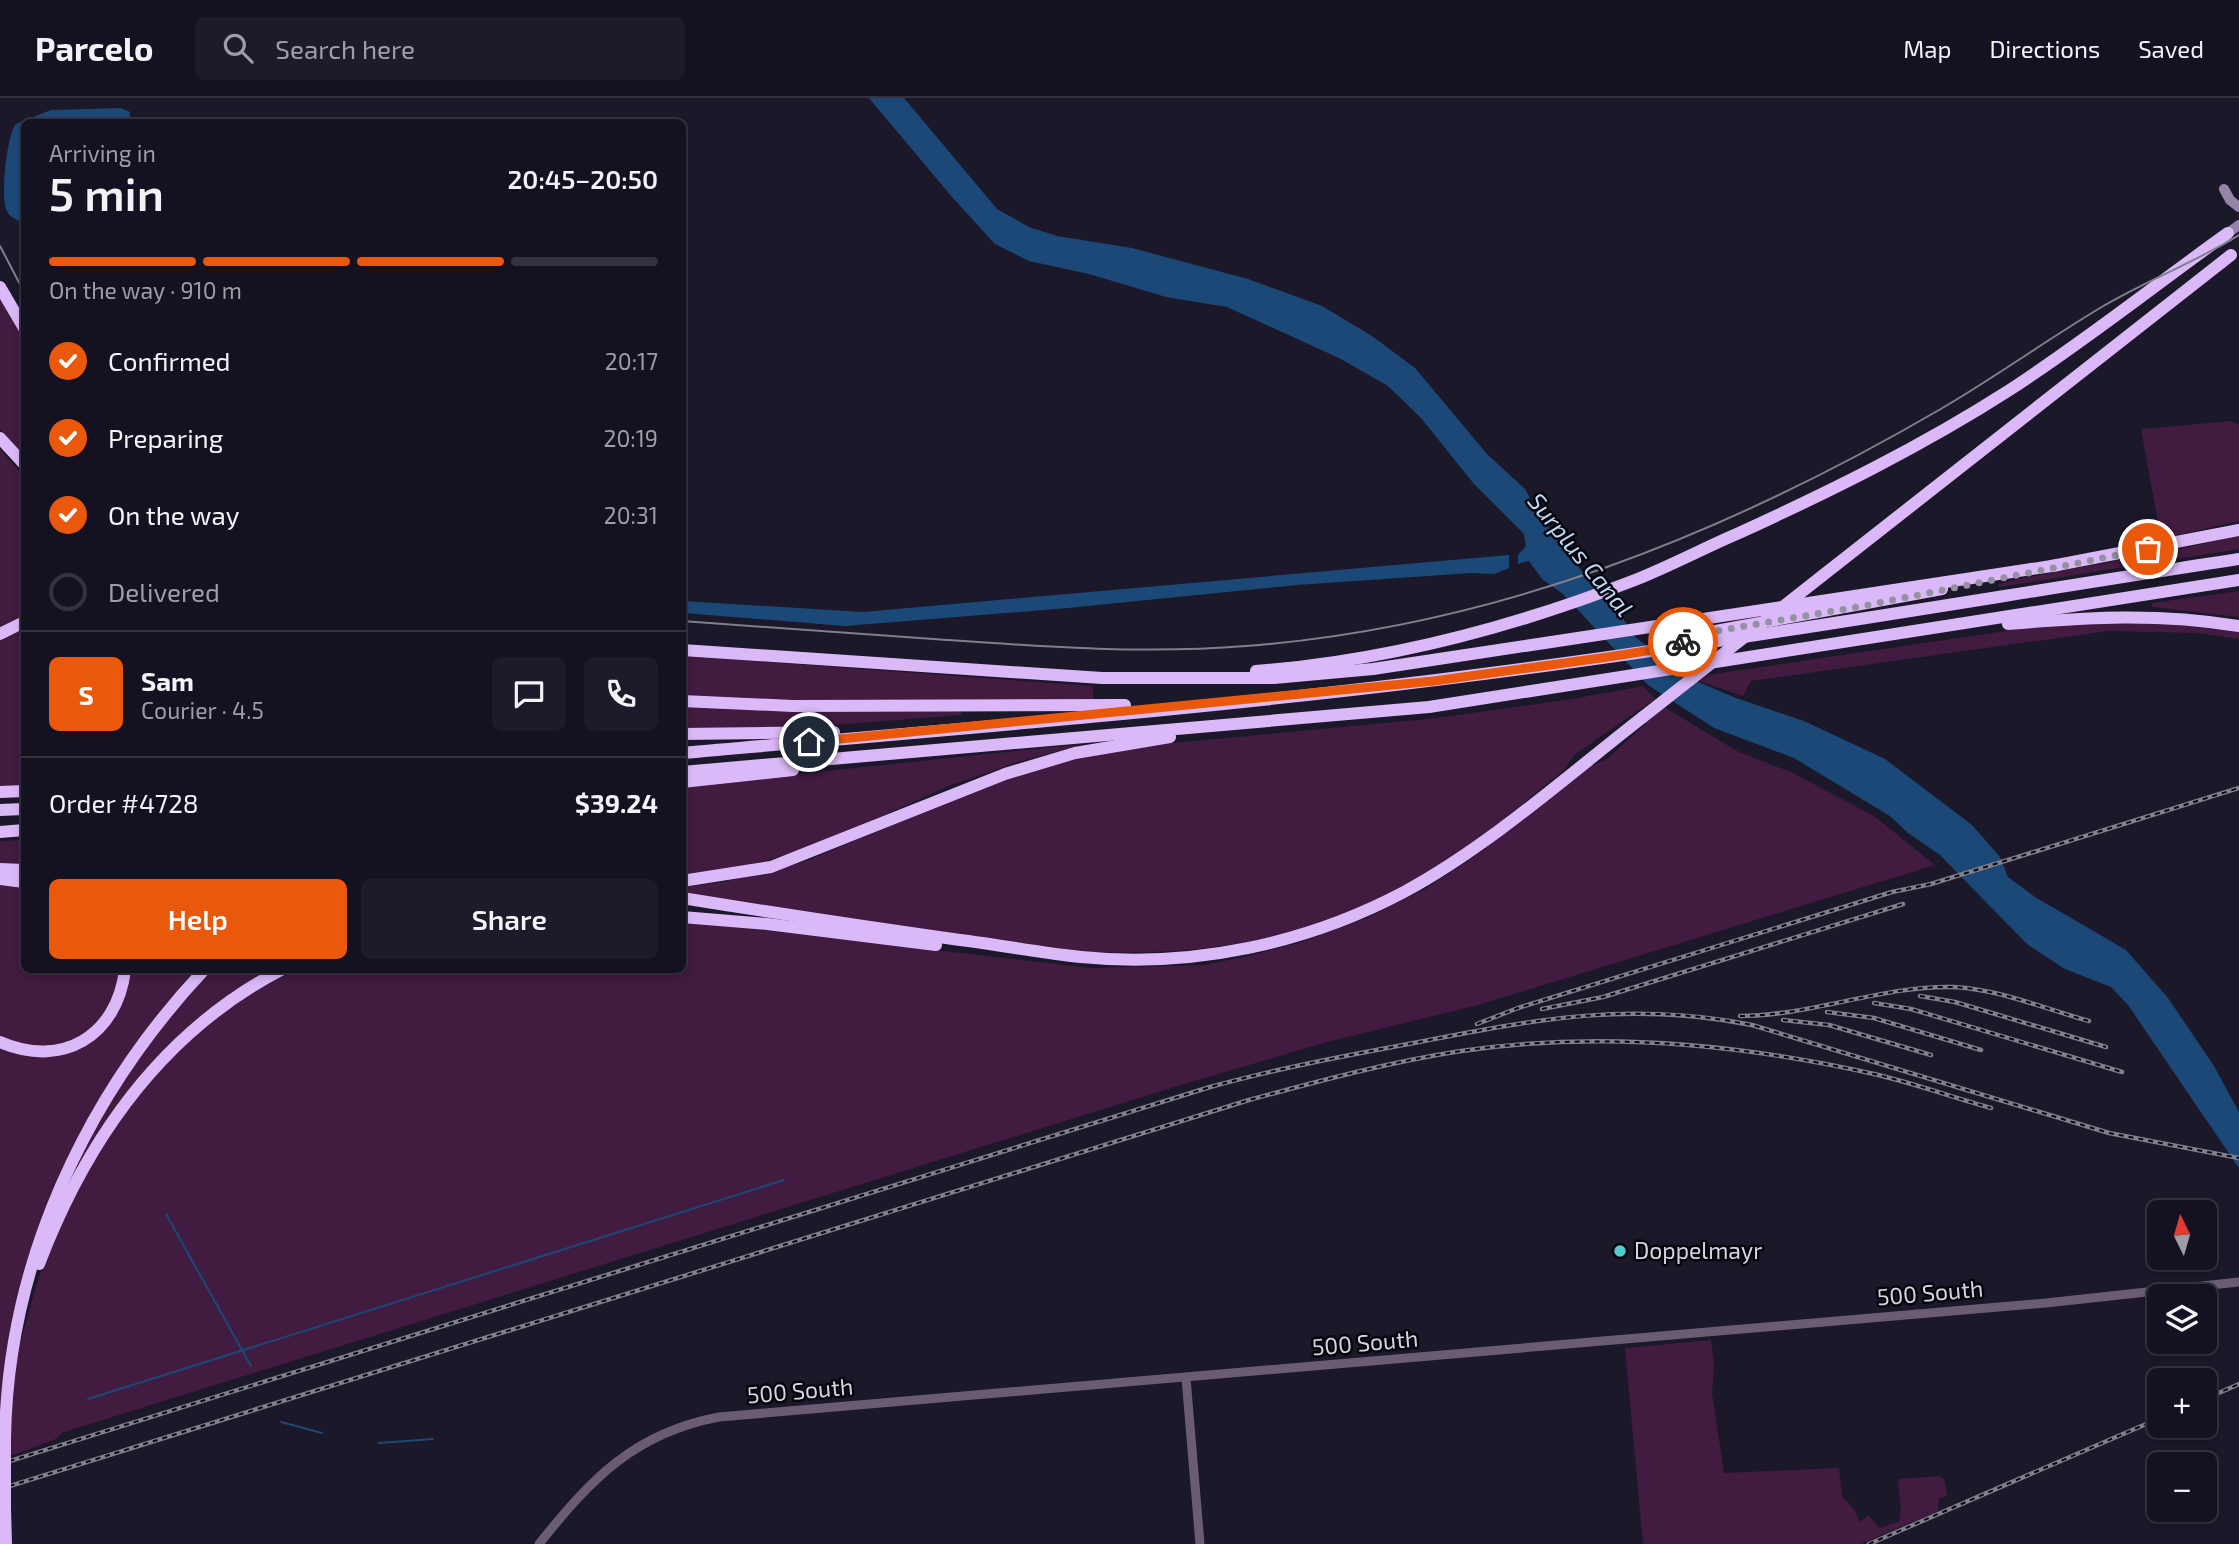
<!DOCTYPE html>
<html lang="en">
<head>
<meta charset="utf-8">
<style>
	body { margin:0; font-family:"Exo 2",sans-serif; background:#1d1b29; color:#f1f3f6; height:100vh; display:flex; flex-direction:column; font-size:26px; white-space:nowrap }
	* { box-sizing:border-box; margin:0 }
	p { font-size:23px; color:#9d9ea5 }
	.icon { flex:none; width:38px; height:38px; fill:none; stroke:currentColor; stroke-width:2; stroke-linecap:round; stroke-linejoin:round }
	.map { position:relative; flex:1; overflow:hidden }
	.drawer { position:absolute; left:21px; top:21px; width:665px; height:854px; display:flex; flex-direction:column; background:#141220; border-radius:10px; box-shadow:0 4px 10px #0003,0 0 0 2px #33323e }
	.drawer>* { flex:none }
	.needle { width:46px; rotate:355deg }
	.buttons { position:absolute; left:2147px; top:1102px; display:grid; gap:14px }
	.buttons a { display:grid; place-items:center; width:70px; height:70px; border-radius:10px; background:#141220; box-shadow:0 4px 10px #0003,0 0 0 2px #33323e; font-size:35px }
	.pin { position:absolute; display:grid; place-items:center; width:60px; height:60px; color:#fff; margin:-30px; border:4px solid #fff; border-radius:50%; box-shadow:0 2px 7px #0007 }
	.courier { position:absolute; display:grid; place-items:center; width:70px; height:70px; margin:-35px; border:5px solid #ea580c; border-radius:50%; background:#fff; color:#222; box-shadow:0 2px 9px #0007 }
	.overview em { font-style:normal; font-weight:600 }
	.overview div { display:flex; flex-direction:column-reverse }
	.overview { display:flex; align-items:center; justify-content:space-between; height:119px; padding:0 28px }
	h1 { font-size:46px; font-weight:600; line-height:52px }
	.bar { display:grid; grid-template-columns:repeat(4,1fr); gap:10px 7px; align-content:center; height:84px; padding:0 28px }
	.bar i { height:9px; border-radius:5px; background:#33323e }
	.bar .selected { background:#ea580c }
	.bar p { grid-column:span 4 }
	.line { display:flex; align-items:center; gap:18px; padding:0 28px; border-top:2px solid #33323e }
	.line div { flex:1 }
	.round { display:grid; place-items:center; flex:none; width:74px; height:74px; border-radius:10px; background:#1d1b29 }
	ol { padding:0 28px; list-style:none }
	li { display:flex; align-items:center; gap:21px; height:77px }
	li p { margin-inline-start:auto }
	li .icon { padding:7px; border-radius:50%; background:#ea580c; color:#fff; stroke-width:4 }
	li:last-child { color:#9d9ea5 }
	li i { width:38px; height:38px; border:4px solid #33323e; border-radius:50% }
	.action { display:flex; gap:14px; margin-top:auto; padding:14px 28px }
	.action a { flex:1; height:80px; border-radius:10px; background:#ea580c; color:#fff; font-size:28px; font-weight:600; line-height:80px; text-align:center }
	.action a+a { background:#1d1b29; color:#f1f3f6 }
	header { display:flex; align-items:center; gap:42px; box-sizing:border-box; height:98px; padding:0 35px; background:#141220; border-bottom:2px solid #33323e }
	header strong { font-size:33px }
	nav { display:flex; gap:38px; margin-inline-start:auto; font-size:24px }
	.search { width:490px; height:63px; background:#1d1b29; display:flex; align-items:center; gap:18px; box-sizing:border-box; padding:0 24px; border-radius:10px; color:#9d9ea5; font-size:26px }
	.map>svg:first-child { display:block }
	.green { fill:#411b40 }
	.water { fill:#1c4878 }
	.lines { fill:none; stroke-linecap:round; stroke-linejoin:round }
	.stream { stroke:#1c4878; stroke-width:2 }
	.tertiary { stroke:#6a5c75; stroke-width:9 }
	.secondary { stroke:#9782aa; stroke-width:10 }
	.motorway { stroke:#dbb9f8; stroke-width:12 }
	.tram { stroke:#817f8e; stroke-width:2 }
	.rail-casing { stroke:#817f8e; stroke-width:4.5 }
	.rail { stroke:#06050c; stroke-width:2; stroke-dasharray:5; stroke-linecap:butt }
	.motorway-bridge { stroke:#dbb9f8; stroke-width:12 }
	.done { stroke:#9492a1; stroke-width:7; stroke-dasharray:0 12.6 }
	.route { stroke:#ea580c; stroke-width:9 }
	.poi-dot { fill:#52cdcf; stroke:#06050c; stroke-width:2.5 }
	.labels { text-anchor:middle; stroke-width:5; stroke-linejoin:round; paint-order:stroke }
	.poi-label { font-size:23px; fill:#d5d4e1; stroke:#06050c; text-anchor:start }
	.street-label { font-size:23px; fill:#d5d4e1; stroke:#06050c }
	.water-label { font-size:24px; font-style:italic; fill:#bfd8f6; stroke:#06050c }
</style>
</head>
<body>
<header>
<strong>Parcelo</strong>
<div class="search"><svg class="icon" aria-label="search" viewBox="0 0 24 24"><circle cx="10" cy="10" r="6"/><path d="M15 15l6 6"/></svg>Search here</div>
<nav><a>Map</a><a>Directions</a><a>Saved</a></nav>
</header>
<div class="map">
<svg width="2239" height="1446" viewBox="0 0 2239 1446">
	<rect width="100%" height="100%" fill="#1b182a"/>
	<g class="green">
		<polygon points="0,201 24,240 24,359 0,331"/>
		<polygon points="2231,323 2239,327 2239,423 2161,441 2141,331"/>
		<polygon points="0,351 24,379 24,519 0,530"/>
		<path d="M2239,436v15l-240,38 -1,-3c79,-19 164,-27 241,-50z"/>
		<polygon points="2239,493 2239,519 2152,509 2152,505"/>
		<polygon points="2125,522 2239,533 2239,541 2197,535 2108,533 1751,583 1743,598 1699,583 1707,577 2059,525"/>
		<polygon points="24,528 24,687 0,689 0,541"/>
		<polygon points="682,558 1093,588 1093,602 904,606 683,599"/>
		<path d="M1643,588l12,13 -81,56 -10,15c-40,32 -79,67 -122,94 -115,73 -232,95 -366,87l-393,-57v-7l41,-5 82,-21 206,-86 86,-22 53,-8 277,-26 144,-20z"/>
		<polygon points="682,607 961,612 961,617 822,628 683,631"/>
		<polygon points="1664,609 1737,653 1793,675 1874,718 1935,767 1478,907 1327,944 1184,986 64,1334 54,1342 10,1358 10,1319 18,1253 37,1185 51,1145 110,1031 189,940 250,894 289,872 682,872 683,823 1091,870 1204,867 1248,858 1302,844 1364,821 1425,791 1477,757 1586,670 1607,661"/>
		<polygon points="1083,646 1018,664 949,688 844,735 788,756 755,766 683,778 683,688"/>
		<polygon points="24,742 24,767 0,766 0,743"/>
		<path d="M0,785l24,2v85h96c-2,42 -39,80 -83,79 -12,-1 -26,-8 -37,-12z"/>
		<path d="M129,872h70l-17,18 -137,225 -45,226v-392c34,18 62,11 91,-10 13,-9 23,-16 30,-31 5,-12 6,-24 8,-36z"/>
		<polygon points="209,872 273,872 176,943 74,1077 70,1075 141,955"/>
		<polygon points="1711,1242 1714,1266 1712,1295 1724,1375 1839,1370 1842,1398 1856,1414 1860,1424 1868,1417 1880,1430 1899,1423 1901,1409 1898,1386 1900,1381 1939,1378 1944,1381 1947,1398 1939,1400 1938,1413 1861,1446 1643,1446 1625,1250"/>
	</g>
	<g class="water">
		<polygon points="869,0 904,0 997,111 1029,129 1057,138 1132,150 1248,181 1322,208 1372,238 1415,270 1487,356 1525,391 1537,413 1536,418 1545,424 1579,470 1617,511 1634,538 1684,578 1736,600 1804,623 1885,661 1972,727 2000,759 2008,779 2035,799 2126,852 2168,900 2214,968 2239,1014 2239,1070 2128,907 2111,889 2065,871 2028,847 1940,757 1908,735 1890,718 1794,660 1714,630 1648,587 1563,496 1542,481 1529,463 1518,466 1518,457 1526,448 1524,436 1474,386 1421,320 1388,288 1339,260 1227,209 1166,199 1089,176 1029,163 995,146 952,99"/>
		<path d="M121,10l9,4v10h-106v103c-5,-5 -14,-7 -17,-14 -7,-12 0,-78 9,-87l35,-14z"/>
		<polygon points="1509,457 1509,470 1494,476 1471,475 1297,487 1068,510 845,528 683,515 683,503 863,514"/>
	</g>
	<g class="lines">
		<g class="stream">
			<polyline points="166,1116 251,1268"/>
			<polyline points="88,1301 784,1082"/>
			<polyline points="281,1324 322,1335"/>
			<polyline points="379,1345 433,1341"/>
		</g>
		<g class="tertiary">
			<polyline points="1186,1280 1200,1446"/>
			<path d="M539,1446c52,-65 95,-111 180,-127l1327,-114 193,-21"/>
		</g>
		<g class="secondary">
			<polyline points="2224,91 2230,102 2239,109"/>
			<polyline points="2228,135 2239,127"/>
		</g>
		<g class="motorway">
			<polyline points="0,189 24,230"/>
			<polyline points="0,340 24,366"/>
			<polyline points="2052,468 2239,432"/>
			<polyline points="1822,478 2231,157"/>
			<path d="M2008,526c82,-7 149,-11 231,2"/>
			<polyline points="0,536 24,524"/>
			<polyline points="1695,539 1710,534 1942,491"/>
			<polyline points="682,552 1102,580 1274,580 1373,571 2058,467"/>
			<path d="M1256,573c130,-10 258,-44 379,-91 35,-14 69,-32 104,-47 92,-42 183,-87 269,-142 76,-49 147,-106 220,-158"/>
			<polyline points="682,603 793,608 1125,607"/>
			<polyline points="682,636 834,634"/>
			<path d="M682,655c252,-22 504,-42 754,-73 268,-33 536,-80 803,-121"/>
			<polyline points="682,674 1429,609 2239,482"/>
			<polyline points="682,684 793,672"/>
			<polyline points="0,694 24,693"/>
			<polyline points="0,712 24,711"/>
			<polyline points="0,734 24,732"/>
			<polyline points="0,771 24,772"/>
			<polyline points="0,781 24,784"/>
			<polyline points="682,783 771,769 1005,676 1075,655 1170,639"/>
			<path d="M682,800c93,15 185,29 278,42 41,5 81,13 121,17 111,11 225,-13 323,-65 85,-46 163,-116 239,-175"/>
			<polyline points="682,819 767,826 936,847"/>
			<path d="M0,944c62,27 117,-6 125,-72"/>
			<path d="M39,1166c47,-123 123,-232 242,-294"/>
			<path d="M5,1340c3,-175 80,-341 199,-468"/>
			<polyline points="5,1411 6,1446"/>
		</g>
		<g class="tram">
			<polyline points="0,148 24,194"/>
			<path d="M682,523c89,6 177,13 265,19 100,7 199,14 299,6 248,-19 478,-111 693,-236 55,-32 106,-69 161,-102 45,-27 94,-45 139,-73"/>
		</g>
		<defs>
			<g id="rail">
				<polyline points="1920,898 1955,904 2106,949"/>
				<polyline points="1874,905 1911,911 2122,974"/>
				<polyline points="1542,911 1603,899 1903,806"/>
				<polyline points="1827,914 1874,920 1981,952"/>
				<path d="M1740,918c70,0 145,-31 213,-29 46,2 92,22 136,34"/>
				<polyline points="1783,922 1829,927 1931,957"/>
				<polyline points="1477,926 1518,910 1892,794 1931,786 2239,690"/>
				<polyline points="2205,1301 2239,1286"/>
				<path d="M0,1366l1210,-377c69,-19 139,-32 209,-45 118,-23 212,-41 333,-17l357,108 130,25"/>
				<path d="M0,1391l1249,-389c70,-19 140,-38 212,-49 137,-20 279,-7 413,23 39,9 78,23 117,34"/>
				<polyline points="1869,1446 2160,1320"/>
			</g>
		</defs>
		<use href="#rail" class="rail-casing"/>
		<use href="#rail" class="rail"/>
		<g class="motorway-bridge">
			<polyline points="1643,619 1822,478"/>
			<polyline points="5,1340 5,1411"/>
		</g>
	</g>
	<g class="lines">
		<polyline class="done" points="1683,544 1710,534 1863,508 2148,451"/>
		<polyline class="route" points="809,644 1434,583 1608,559 1665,550 1683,544"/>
	</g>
	<circle class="poi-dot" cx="1620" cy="1153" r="7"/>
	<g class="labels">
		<g class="poi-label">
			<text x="1634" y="1161">Doppelmayr</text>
		</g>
		<g class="street-label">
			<text transform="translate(1930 1195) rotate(-5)" y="8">500 South</text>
			<text transform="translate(1365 1245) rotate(-5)" y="8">500 South</text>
			<text transform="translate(800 1293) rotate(-5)" y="8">500 South</text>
		</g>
		<g class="water-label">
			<text transform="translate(1580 457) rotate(51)" y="8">Surplus Canal</text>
		</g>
	</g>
</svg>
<div class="buttons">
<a><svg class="needle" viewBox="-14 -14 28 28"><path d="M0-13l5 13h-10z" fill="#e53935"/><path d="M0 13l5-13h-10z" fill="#9d9ea5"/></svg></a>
<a><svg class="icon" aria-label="layers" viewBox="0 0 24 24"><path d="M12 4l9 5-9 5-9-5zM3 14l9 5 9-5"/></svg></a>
<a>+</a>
<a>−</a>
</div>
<div class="pin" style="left:2148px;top:451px;background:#ea580c"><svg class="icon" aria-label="bag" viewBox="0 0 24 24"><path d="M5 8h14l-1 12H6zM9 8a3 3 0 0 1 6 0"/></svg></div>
<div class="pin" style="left:809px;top:644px;background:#1f2937"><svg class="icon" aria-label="home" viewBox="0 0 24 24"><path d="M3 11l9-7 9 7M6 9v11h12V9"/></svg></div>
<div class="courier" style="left:1683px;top:544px"><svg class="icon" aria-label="bike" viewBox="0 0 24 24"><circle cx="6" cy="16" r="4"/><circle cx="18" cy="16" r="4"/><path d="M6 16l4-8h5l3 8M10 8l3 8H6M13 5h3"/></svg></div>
<section class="drawer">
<div class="overview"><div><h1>5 min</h1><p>Arriving in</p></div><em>20:45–20:50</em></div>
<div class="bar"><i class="selected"></i><i class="selected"></i><i class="selected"></i><i></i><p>On the way · 910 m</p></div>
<ol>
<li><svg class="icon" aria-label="check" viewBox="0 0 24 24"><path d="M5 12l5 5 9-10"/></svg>Confirmed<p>20:17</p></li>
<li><svg class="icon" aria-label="check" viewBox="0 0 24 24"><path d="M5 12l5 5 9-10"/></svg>Preparing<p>20:19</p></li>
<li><svg class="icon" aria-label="check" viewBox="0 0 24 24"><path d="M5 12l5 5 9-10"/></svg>On the way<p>20:31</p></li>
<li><i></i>Delivered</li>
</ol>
<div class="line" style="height:126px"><b class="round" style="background:#ea580c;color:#fff">S</b><div><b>Sam</b><p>Courier · 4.5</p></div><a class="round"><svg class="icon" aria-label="chat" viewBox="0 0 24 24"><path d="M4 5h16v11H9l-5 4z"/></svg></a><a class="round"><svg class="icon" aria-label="phone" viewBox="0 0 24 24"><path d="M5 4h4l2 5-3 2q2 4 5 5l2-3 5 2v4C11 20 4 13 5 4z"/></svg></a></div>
<div class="line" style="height:91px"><div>Order #4728</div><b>$39.24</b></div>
<div class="action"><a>Help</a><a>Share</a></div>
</section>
</div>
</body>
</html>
